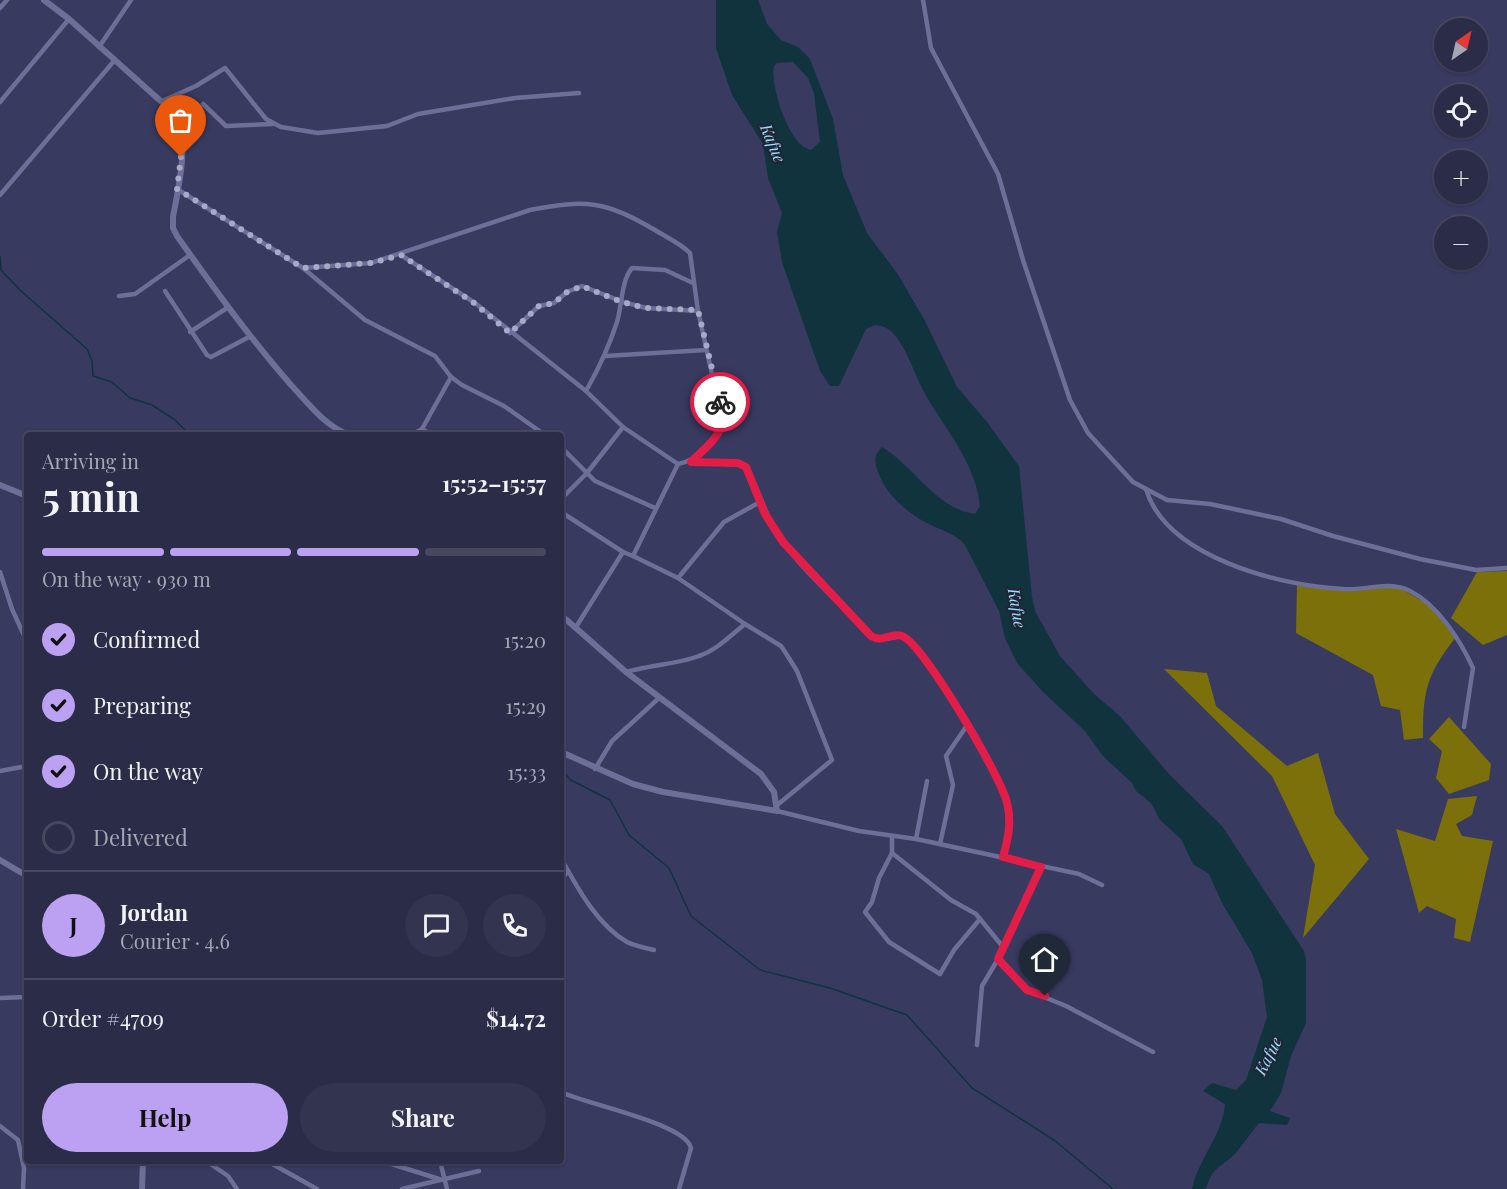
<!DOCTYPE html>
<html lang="en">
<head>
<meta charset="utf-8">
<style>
	body { margin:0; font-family:"Playfair Display",serif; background:#33344f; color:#f1f3f6; height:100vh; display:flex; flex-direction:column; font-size:22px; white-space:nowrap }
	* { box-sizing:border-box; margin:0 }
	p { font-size:20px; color:#a6a7b4 }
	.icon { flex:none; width:33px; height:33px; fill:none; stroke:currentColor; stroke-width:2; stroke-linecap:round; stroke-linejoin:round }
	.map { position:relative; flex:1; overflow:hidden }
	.panel { position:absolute; left:24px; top:432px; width:540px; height:732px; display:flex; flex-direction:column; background:#2b2c48; border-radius:6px; box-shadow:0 2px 4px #0004,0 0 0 2px #474860 }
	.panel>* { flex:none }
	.needle { width:39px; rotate:34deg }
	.tools { position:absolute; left:1434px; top:18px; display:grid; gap:12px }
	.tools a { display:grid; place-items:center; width:54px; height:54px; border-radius:50%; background:#2b2c48; box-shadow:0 2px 4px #0004,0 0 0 2px #474860; font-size:30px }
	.pin { position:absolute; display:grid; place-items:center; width:51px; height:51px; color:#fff; margin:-62px -26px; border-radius:50% 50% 50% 0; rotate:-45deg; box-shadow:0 0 6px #0007 }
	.pin .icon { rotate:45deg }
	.courier { position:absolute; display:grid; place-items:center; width:60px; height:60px; margin:-30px; border:4px solid #e11d48; border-radius:50%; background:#fff; color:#222; box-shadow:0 2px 8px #0007 }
	.head em { font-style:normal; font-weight:700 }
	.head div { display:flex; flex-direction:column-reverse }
	.head { display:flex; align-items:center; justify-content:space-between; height:102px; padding:0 18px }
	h1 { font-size:39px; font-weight:700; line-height:45px }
	.bar { display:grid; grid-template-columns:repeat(4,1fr); gap:9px 6px; align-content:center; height:72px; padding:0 18px }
	.bar i { height:8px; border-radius:4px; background:#474860 }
	.bar .on { background:#bca0f2 }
	.bar p { grid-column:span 4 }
	.line { display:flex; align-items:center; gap:15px; padding:0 18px; border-top:2px solid #474860 }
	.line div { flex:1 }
	.round { display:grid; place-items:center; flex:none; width:63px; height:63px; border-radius:32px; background:#33344f }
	ol { padding:0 18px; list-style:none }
	li { display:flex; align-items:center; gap:18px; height:66px }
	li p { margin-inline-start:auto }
	li .icon { padding:6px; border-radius:50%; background:#bca0f2; color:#111; stroke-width:4 }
	li:last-child { color:#a6a7b4 }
	li i { width:33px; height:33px; border:3px solid #474860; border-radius:50% }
	.primary-button { display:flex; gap:12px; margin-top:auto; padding:12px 18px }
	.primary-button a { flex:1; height:69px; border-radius:36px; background:#bca0f2; color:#111; font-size:24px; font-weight:700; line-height:69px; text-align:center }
	.primary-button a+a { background:#33344f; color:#f1f3f6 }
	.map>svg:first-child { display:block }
	.forest { fill:#7c700a }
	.water { fill:#10333e; fill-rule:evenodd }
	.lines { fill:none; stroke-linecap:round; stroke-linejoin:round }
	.stream { stroke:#10333e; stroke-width:1.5 }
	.minor { stroke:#6c6f98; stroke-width:4.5 }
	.tertiary { stroke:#6c6f98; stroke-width:6 }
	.done { stroke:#a8aac7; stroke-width:6; stroke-dasharray:0 10.8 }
	.route { stroke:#e11d48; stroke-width:8 }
	.labels { text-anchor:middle; stroke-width:4.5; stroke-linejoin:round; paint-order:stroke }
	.water-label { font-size:16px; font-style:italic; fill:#95e2fc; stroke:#232435 }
</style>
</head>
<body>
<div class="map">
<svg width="1507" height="1189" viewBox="0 0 1507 1189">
	<rect width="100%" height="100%" fill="#393a60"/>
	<g class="forest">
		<polygon points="1507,571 1507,635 1483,645 1451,618 1477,572"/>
		<path d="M1297,584l48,6 53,-3 31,18 27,32c-30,38 -33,54 -33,101l-19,2 -4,-30 -19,-4 -8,-31 -77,-42z"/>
		<polygon points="1164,669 1207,673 1216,706 1287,766 1318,753 1335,814 1369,859 1303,938 1315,865 1272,776"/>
		<polygon points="1449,717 1491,764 1489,780 1449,794 1436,778 1442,751 1429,739"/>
		<polygon points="1477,796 1472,815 1456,824 1462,836 1493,841 1470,942 1454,938 1456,919 1427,906 1419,913 1396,829 1435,841 1448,799"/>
	</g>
	<path class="water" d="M716,0h42l9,24 14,16 17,7 12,12 23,60 10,56 24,58 30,40 27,46 33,68 30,35 32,44 13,131 3,14 25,45 34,38 26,22 48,57 54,53 82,125 2,8v64l-15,33 -10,37 -11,18 20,7 -3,7 -28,-2c-10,11 -19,28 -31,37 -13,10 -17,12 -22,29h-14c7,-31 31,-55 33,-85l-22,-13 9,-8 24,7 10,-10 21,-63 -5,-37 -10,-27 -30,-50 -13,-29 -16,-10 -12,-25 -21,-19 -9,-17 -15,-12 -4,-8 -29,-27 -18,-25 -42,-39 -26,-29 -12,-25 -6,-27 -34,-66c-11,-13 -26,-15 -40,-23 -20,-11 -39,-28 -47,-50 -4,-11 -4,-17 4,-25 31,18 54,62 93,67l5,-8c-5,-46 -36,-77 -57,-116 -10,-19 -16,-42 -31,-58 -5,-5 -11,-6 -17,-7l-9,4 -27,57h-9l-10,-15 -38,-109 -5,-30 5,-19 -14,-35 -5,-34 -31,-49 -16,-47zM793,62l15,16 6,15 6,49 -9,8c-22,-3 -41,-64 -37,-84l3,-3z"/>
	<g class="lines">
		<g class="stream">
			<polyline points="0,256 1,270 21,291 87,349 92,361 93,376 112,382 130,398 152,405 175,420 190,435"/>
			<polyline points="561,770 571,780 610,800 629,835 669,868 691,916 760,970 830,988 907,1015 972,1088 1054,1140 1113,1189"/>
		</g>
		<g class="minor">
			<polyline points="923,0 931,48 998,174 1023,260 1070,400 1088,433 1133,482 1167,500 1210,504 1281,519 1333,536 1420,559 1476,570 1507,568"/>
			<polyline points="0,8 7,0"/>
			<polyline points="99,47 131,0"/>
			<polyline points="162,101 196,86 225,68 266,119 281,127 318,133 387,126 418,114 515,98 579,93"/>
			<polyline points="0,102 69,19"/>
			<polyline points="203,104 226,126 273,124"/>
			<path d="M177,189l126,79 68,-5 159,-53c57,-11 75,-9 125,20 11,7 25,13 35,23l8,58 25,113c-6,18 -27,37 -45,40l-45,92 -10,-4 -47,75"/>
			<polyline points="0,195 114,61"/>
			<polyline points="401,255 475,303 586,391 623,427 678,464"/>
			<polyline points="303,268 365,320 435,356 451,377 462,385 504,406 545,435"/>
			<polyline points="165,291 207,355 211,357 249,337"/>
			<polyline points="119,296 135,294 190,255"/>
			<polyline points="190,332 227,308"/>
			<polyline points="510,333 539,306 554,303 567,292 582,286 623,302 646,308 698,311"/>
			<polyline points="605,356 706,350"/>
			<path d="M586,391c13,-23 23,-44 31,-69 5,-16 4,-41 15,-54l33,2 28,13"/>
			<polyline points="422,429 451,377"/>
			<polyline points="412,435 422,429 432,435"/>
			<polyline points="561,447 595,481 655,508"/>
			<path d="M692,462l51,3c11,10 23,52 34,69 26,38 63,69 94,102l14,3 17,-3c30,23 97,130 105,167 5,19 1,36 -4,54"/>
			<path d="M1146,489c20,68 134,97 197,100 23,2 45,-9 67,2 28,14 50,49 63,77l-9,59"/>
			<polyline points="561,499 587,473 623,427"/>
			<polyline points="561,512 623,552"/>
			<polyline points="633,556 678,578 745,624"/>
			<polyline points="0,572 12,609 27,642"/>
			<polyline points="678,578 724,522 760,502"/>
			<path d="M626,672c24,-7 52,-8 73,-16 18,-6 32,-21 46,-32l36,22 6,9 10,16 35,89 -56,46"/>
			<polyline points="595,769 612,741 659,698"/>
			<polyline points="0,771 27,766"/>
			<polyline points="777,811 859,831 916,839 1079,874 1102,885"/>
			<polyline points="892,837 892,853 879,878 872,902 865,912 889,942 940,974 954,950 980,919"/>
			<polyline points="916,839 927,781"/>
			<polyline points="940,844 953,785 946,756 968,724"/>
			<polyline points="892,853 951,900 976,914 1003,947"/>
			<path d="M561,858c16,29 36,67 66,84 8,4 18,6 27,8"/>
			<polyline points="561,880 568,871"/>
			<polyline points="998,959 1027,990 1066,1006 1153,1052"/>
			<polyline points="0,998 27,997"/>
			<polyline points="977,1045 982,986 998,959 1041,867"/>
			<path d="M561,1092c24,12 124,31 130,56l-12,41"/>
			<polyline points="0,1126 18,1140 24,1168 23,1189"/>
			<polyline points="206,1161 228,1176 237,1189"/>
			<polyline points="267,1161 317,1189"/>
			<polyline points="382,1161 439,1179"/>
			<polyline points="440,1161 447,1189"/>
			<polyline points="402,1189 479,1171"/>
		</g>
		<g class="tertiary">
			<path d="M44,0l25,19 105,94c17,24 4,76 -1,104v11l4,8c36,51 72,101 114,149 18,19 33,40 58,50"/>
			<polyline points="0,485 27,496"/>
			<polyline points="561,615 626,672 761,774 774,792 777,811 663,792 633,784 561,752"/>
			<polyline points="0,860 27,876"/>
			<polyline points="142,1189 143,1161"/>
		</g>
	</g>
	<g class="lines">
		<polyline class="done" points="181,157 177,189 303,268 371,263 401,255 474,303 510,333 539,306 554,303 567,292 582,286 622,302 646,308 698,310 720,402"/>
		<path class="route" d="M720,402c8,32 -8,39 -29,60l47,1 8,4 19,47 18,28 88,94c12,7 20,-4 31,0 20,6 100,142 105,167 5,19 1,36 -4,54l38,10 -43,92 29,31 18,6"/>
	</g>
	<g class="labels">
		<g class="water-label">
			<text transform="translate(773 143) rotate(67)" y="6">Kafue</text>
			<text transform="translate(1017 608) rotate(80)" y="6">Kafue</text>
			<text transform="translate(1268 1056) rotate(-63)" y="6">Kafue</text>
		</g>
	</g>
</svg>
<div class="tools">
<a><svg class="needle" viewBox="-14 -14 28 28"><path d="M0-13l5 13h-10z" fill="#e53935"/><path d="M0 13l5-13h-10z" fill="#a6a7b4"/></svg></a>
<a><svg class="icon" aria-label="locate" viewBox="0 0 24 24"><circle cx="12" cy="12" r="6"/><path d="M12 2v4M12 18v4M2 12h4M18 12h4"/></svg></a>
<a>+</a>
<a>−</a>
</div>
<div class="pin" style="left:181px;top:157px;background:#ea580c"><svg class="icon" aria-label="bag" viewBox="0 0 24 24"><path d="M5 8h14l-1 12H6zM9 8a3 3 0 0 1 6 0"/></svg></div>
<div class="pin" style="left:1045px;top:996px;background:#1f2937"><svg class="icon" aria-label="home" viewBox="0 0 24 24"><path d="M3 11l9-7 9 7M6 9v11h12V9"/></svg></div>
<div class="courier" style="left:720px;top:402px"><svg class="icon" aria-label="bike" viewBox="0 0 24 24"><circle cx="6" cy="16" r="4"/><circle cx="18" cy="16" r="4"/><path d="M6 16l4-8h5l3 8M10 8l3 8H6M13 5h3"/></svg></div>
<section class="panel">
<div class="head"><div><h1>5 min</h1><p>Arriving in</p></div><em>15:52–15:57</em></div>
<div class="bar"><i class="on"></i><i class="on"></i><i class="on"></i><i></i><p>On the way · 930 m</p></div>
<ol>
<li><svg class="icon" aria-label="check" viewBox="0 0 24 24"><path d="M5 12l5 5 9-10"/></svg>Confirmed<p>15:20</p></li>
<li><svg class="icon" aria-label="check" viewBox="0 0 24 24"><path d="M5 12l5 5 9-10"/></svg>Preparing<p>15:29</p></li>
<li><svg class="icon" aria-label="check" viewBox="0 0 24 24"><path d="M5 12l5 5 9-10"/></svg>On the way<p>15:33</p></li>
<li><i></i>Delivered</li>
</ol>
<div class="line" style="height:108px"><b class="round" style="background:#bca0f2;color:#111">J</b><div><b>Jordan</b><p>Courier · 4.6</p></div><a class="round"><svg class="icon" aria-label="chat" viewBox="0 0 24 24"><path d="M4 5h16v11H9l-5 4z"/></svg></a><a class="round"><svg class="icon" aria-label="phone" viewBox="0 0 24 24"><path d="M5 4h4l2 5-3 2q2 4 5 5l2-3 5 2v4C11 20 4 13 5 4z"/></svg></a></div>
<div class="line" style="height:78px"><div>Order #4709</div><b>$14.72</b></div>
<div class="primary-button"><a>Help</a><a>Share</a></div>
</section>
</div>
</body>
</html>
